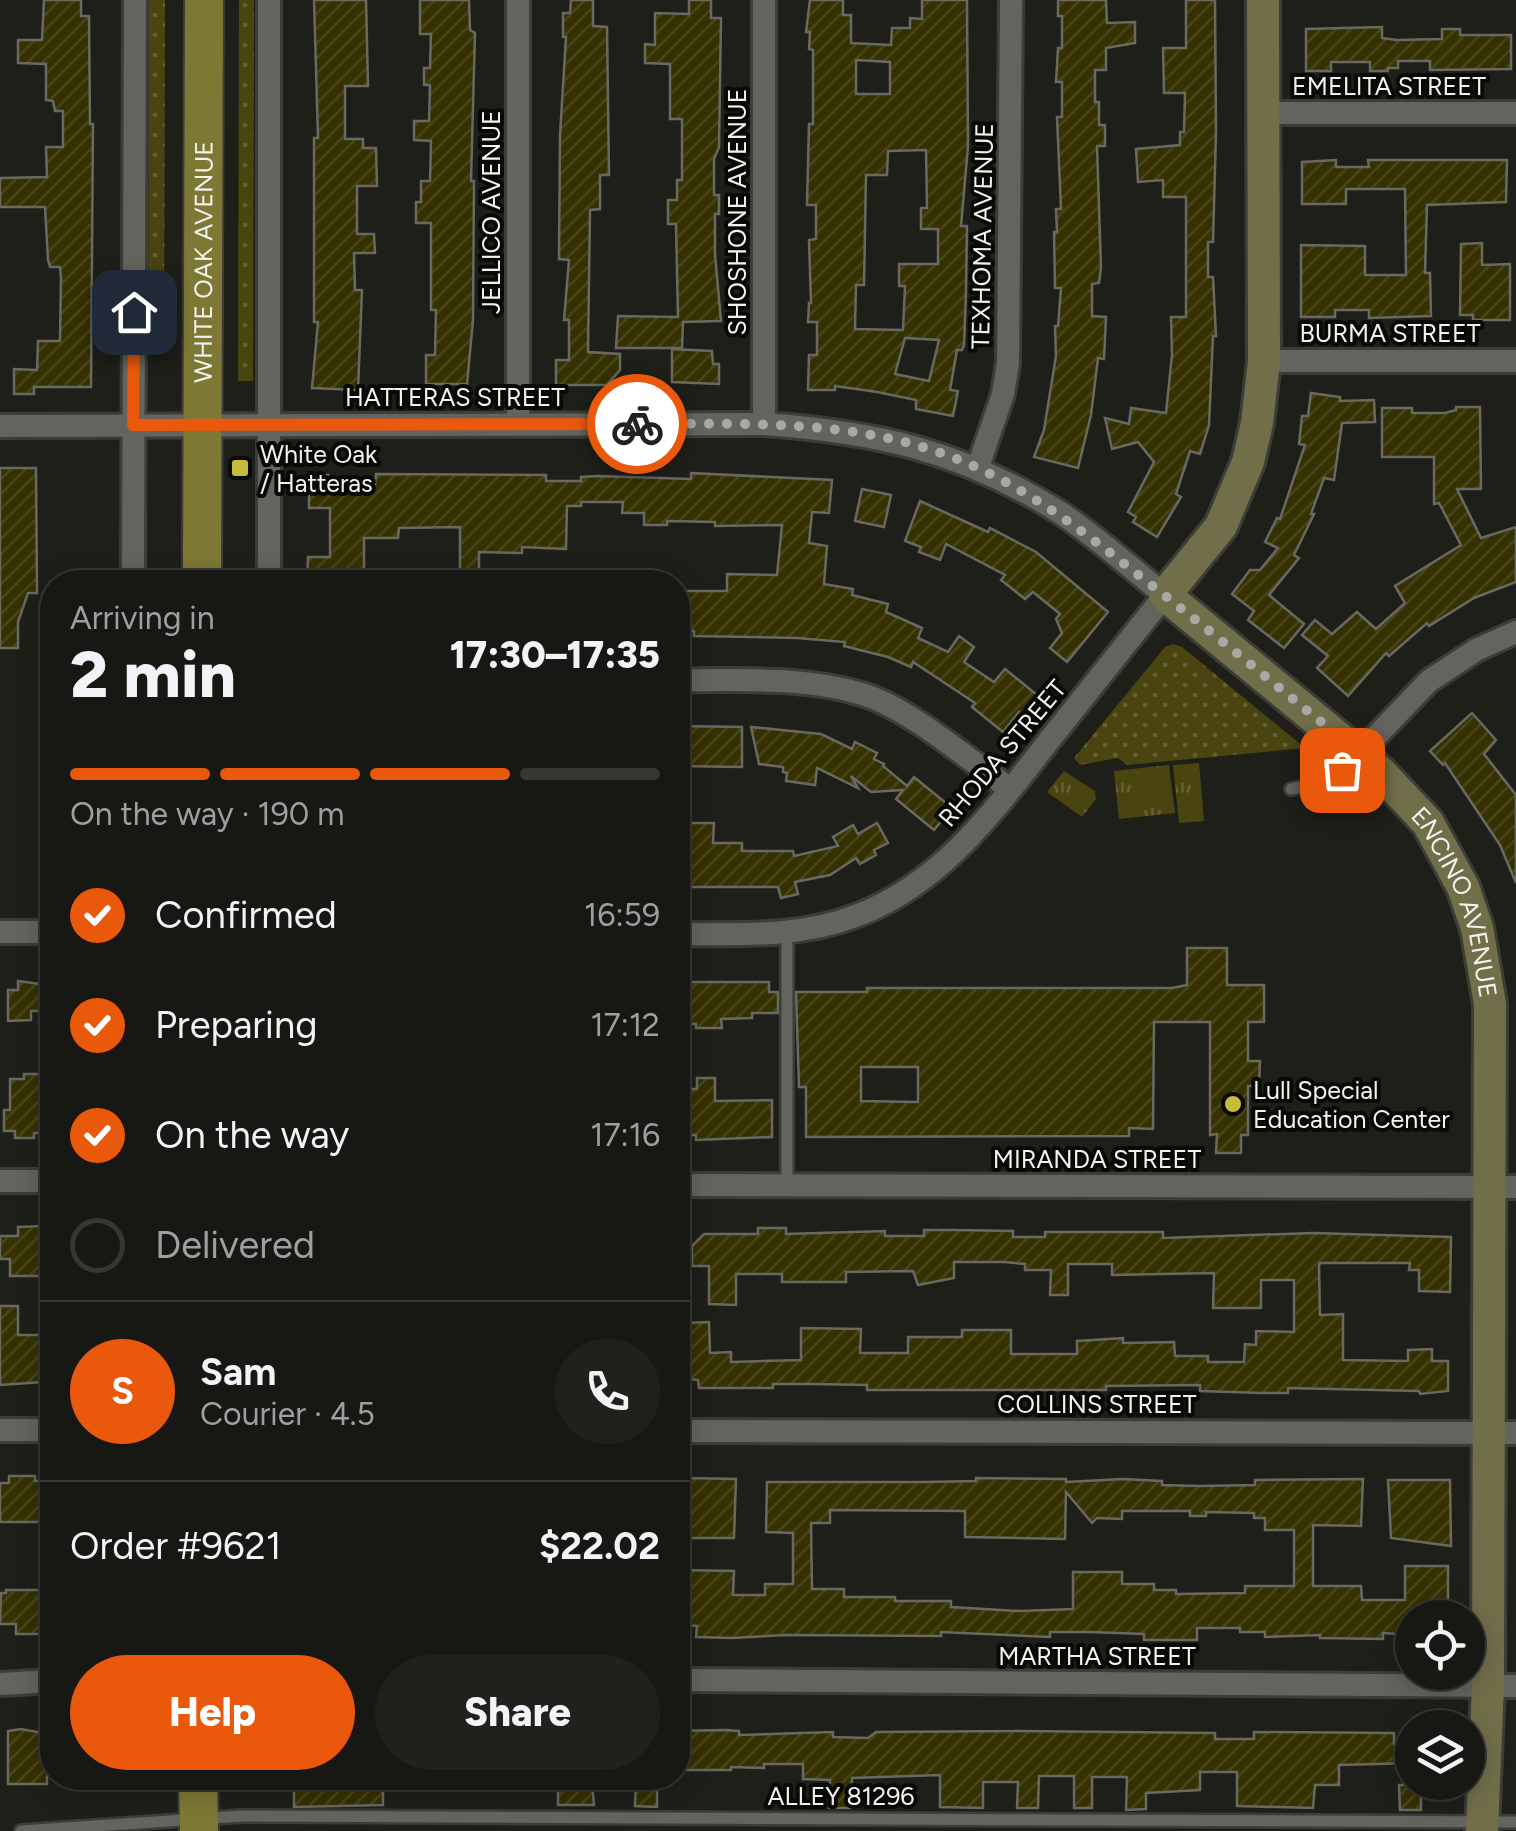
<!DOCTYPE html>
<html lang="en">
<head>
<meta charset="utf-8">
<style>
	body { margin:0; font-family:Figtree,sans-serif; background:#20201d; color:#f1f3f6; height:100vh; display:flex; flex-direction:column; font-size:38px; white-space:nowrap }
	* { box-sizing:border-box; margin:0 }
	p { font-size:32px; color:#9e9fa0 }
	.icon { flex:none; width:55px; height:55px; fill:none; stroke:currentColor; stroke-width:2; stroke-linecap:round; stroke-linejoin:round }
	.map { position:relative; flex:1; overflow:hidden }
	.details { position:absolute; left:40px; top:570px; width:650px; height:1220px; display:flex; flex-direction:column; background:#171714; border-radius:40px; box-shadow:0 5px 25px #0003,0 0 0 2px #363634 }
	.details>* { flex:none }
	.fabs { position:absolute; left:1395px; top:1600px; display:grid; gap:20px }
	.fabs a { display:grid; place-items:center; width:90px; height:90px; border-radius:50%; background:#171714; box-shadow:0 5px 25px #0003,0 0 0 2px #363634; font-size:50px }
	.pin { position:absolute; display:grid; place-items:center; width:85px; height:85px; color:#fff; margin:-42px; border-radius:20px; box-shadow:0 5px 15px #0006 }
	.courier { position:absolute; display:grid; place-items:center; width:100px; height:100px; margin:-50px; border:8px solid #ea580c; border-radius:50%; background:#fff; color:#222; box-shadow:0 2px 12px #0007 }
	.head em { font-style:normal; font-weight:800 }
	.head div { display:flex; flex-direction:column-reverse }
	.head { display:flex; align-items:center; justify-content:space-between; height:170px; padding:0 30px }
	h1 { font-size:65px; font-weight:800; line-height:75px }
	.bar { display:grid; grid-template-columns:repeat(4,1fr); gap:15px 10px; align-content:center; height:120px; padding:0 30px }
	.bar i { height:12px; border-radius:8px; background:#363634 }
	.bar .current { background:#ea580c }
	.bar p { grid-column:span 4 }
	.line { display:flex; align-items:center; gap:25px; padding:0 30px; border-top:2px solid #363634 }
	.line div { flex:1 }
	.round { display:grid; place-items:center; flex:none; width:105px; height:105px; border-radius:52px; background:#20201d }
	ol { padding:0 30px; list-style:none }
	li { display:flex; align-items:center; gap:30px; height:110px }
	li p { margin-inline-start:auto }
	li .icon { padding:10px; border-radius:50%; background:#ea580c; color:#fff; stroke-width:4 }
	li:last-child { color:#9e9fa0 }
	li i { width:55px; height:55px; border:5px solid #363634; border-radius:50% }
	.action { display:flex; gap:20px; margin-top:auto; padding:20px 30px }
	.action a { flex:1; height:115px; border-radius:60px; background:#ea580c; color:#fff; font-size:40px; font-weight:800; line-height:115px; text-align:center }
	.action a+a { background:#20201d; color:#f1f3f6 }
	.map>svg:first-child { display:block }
	.grass { fill:url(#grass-dots) }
	.park { fill:url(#park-tufts) }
	.building { fill:url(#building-hatch); stroke:#696963; stroke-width:2.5; fill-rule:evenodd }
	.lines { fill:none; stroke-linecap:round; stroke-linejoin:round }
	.lane-casing { stroke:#3c3c38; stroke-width:16 }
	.street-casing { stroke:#3c3c38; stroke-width:28 }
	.secondary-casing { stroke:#3c3c38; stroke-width:38 }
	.primary-casing { stroke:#3c3c38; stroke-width:42 }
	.lane { stroke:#64645e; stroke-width:11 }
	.street { stroke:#64645e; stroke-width:22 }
	.secondary { stroke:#716e4a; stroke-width:32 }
	.primary { stroke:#7e7835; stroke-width:38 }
	.done { stroke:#a8a8a4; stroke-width:10; stroke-dasharray:0 18 }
	.route { stroke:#ea580c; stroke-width:12 }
	.poi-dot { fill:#c7bb3c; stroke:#090907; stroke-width:4 }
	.labels { text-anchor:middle; stroke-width:8; stroke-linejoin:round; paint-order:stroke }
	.street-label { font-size:25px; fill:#f2f2ee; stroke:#090907 }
	.poi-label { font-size:25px; fill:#f2f2ee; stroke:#090907; text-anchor:start }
</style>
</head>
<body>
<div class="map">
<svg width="1516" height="1831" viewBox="0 0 1516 1831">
	<defs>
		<pattern id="grass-dots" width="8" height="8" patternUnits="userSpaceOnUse" patternTransform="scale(2.5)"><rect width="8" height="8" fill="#4a4510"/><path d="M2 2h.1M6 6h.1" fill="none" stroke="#656033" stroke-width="1.8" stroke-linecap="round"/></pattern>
		<pattern id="park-tufts" width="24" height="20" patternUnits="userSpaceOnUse" patternTransform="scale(2.5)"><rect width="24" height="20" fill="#4a4510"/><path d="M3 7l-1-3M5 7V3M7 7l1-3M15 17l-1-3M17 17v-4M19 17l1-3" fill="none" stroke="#656033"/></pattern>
		<pattern id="building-hatch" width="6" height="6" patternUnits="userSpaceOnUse" patternTransform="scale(2.5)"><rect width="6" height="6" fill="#363100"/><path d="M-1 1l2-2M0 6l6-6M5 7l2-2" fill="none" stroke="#4a4519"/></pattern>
	</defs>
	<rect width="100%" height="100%" fill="#1f1f1a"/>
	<g class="grass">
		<polygon points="149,0 165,0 164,351 148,351"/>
		<polygon points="239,0 254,0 253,381 238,381"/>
		<polygon points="1173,644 1182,647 1305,748 1127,765 1118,758 1080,765 1074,758 1165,647"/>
	</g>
	<g class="park">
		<polygon points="1199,763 1204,821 1179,823 1173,765"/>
		<polygon points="1169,765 1175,813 1119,819 1114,771"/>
		<polygon points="1064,771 1095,791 1096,799 1082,817 1047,792"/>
	</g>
	<g class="building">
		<polygon points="44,0 81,0 81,16 89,16 90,124 93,124 91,387 34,387 34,394 14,394 14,369 37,370 38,341 60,341 61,277 60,267 50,267 48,260 45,207 0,207 0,178 47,177 46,147 63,147 63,111 55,111 53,101 46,100 46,64 18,63 18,40 42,40"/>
		<polygon points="314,0 366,0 368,86 345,86 345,139 363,139 363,148 376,148 377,186 357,186 357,234 374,234 375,253 354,253 355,290 362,290 358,390 312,388 318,322 314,322 314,138 318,138"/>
		<polygon points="420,0 469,0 470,30 475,33 471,181 474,181 473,320 467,384 426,384 426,355 435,355 436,310 431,310 431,223 416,223 416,202 421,202 421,181 430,181 431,141 414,140 414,121 429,121 430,85 424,85 424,68 430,68 431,34 420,34"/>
		<polygon points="571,0 593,0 593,26 607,27 609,175 600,175 600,209 590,210 588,352 620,354 620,370 607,385 556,385 556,360 569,360 569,320 564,320 569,260 559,259 560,135 566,37 563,37 563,13 570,13"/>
		<polygon points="689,0 711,0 711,18 721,18 719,147 714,159 714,195 719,195 719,214 715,214 715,254 721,321 683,322 682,348 616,348 618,316 678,317 676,224 668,224 668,200 677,200 677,180 682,180 682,119 670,119 670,64 645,63 645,44 655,45 655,13 689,14"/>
		<path d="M810,0h33v15h8v28l40,2 1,-17h18v-10l12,1v-19h45l1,146 -7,80h6l-1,65 -2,54 -2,5h-5l-7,40 8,1 -5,25 -37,-7v-9l-39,-8 -42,-6v4h-27l1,-35h8v-33h-9l1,-19h2l-2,-63 7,-1v-34h-9l2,-81h4v-74l-4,-1 1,-17h-4zM856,60l34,2v32h-34zM926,150l1,58h-6v21h17v35h-39v22h6l-2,44 -48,-1 1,-44h8l2,-110h21l1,-24zM905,338l34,2 -10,41 -34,-7z"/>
		<polygon points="1058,0 1106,0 1107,23 1135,22 1135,43 1106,48 1106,70 1095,70 1095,102 1099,102 1099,125 1105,125 1105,146 1097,146 1101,268 1099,283 1092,284 1092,316 1106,317 1104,359 1098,358 1091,415 1078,468 1034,457 1044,430 1056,356 1055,326 1058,326 1061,288 1055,288 1054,232 1057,232 1056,209 1061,209 1057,117 1062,117 1062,82 1056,82 1058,48 1062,48 1062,16 1058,16"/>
		<polygon points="1186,0 1215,0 1216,132 1213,242 1208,242 1208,277 1213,277 1216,336 1213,336 1209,425 1200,454 1190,451 1176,494 1181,497 1157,537 1133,522 1136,517 1128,512 1154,462 1138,442 1112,449 1105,418 1129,424 1131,408 1166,413 1172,355 1171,317 1186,317 1186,197 1163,197 1163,180 1138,182 1136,149 1180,145 1180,132 1184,132 1185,93 1164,93 1163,48 1186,48"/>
		<polygon points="1382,27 1382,38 1397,40 1442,39 1442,29 1460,29 1460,35 1511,35 1511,69 1430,70 1430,61 1398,61 1398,68 1388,68 1388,71 1370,71 1370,62 1331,62 1331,71 1306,71 1306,29"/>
		<polygon points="1336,160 1336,167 1369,167 1368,160 1507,160 1506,202 1427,205 1425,273 1430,273 1431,316 1369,318 1369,310 1335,310 1335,317 1301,317 1301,245 1365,246 1365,275 1406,275 1405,189 1346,189 1346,204 1302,204 1302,162"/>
		<polygon points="1482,243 1482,265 1510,264 1510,320 1473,320 1473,315 1460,315 1461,244"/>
		<polygon points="672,349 712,351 713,364 719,364 719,384 672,382"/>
		<polygon points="1311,393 1340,397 1340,401 1374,400 1375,422 1342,423 1334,480 1324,478 1311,514 1314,514 1294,555 1299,558 1269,595 1304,624 1284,648 1248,620 1254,611 1232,594 1250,570 1260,570 1278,548 1265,542 1277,518 1280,519 1305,445 1299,444 1302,416 1308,416"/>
		<polygon points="1456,407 1480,407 1481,489 1457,489 1481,538 1516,527 1516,582 1474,598 1429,626 1427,623 1389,656 1386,653 1348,696 1317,668 1328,656 1302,635 1315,620 1332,634 1357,612 1376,629 1405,603 1395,586 1461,545 1439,503 1434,504 1434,457 1382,457 1382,408 1412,408 1412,413 1445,413 1456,410"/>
		<polygon points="0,468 36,468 37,593 28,593 18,622 18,648 0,648"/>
		<polygon points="691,473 832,480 829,513 812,512 809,543 827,546 824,584 853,589 852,595 888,604 886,612 922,628 918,638 948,652 959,636 974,647 964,662 994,682 1005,669 1042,699 1027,718 1019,712 1003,732 972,707 975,703 913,662 911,667 888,657 844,646 845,642 797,638 694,636 694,631 678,630 678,591 727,591 727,574 777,575 782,525 715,526 715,522 667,521 667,525 644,525 644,513 622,513 623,502 581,502 581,506 567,506 566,549 522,547 522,553 479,552 479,581 460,581 460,527 399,528 398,538 364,538 364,576 337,576 337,582 307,582 308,557 330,557 330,508 309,508 309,475 328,475 328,480 338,479 338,484 375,484 376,474 546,475 546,481 581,481 581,477 598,476 691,479"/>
		<polygon points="862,489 891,495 884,527 855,521"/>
		<polygon points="920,501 988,532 990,528 1036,552 1108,612 1067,662 1050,648 1062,633 1056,619 1060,614 1033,592 1025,599 1001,580 1005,575 946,544 940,560 919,552 921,547 905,541"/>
		<polygon points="1472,713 1496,740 1484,754 1516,795 1516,883 1500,845 1445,763 1443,765 1430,751"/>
		<polygon points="681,726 742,727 742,767 678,766 678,733 681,733"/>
		<polygon points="751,727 821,734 852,749 855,742 877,753 874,759 884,764 883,766 907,786 914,777 952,808 934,830 896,799 903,790 871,792 851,776 858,788 817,768 815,785 786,781 787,773 783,772 783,767 759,764"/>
		<polygon points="683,823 714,823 713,843 742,843 742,851 793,851 794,856 838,846 833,837 853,825 858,834 877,823 888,843 874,850 876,855 860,864 856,858 830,875 795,882 798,894 781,898 778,887 678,887 678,857 682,857"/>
		<path d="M1187,948h40v37h37v37h-16v39h12l-1,25h-11v49h-7v18h-25l1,-19 -7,1v-113h-56l-1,107 -24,-1v8l-323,1v-50h-7l-3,-95h71v-4h305l15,-3zM861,1067h57v35l-57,-1z"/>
		<polygon points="18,981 49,985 49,1011 31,1011 31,1020 8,1021 8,990 18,990"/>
		<polygon points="683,982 769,982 769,992 778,992 778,1013 752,1013 752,1018 721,1019 722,1028 696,1028 696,1024 678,1023 678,994 683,994"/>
		<polygon points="24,1074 50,1074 50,1133 34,1133 34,1138 15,1138 15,1131 4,1131 4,1110 10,1110 10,1079 24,1079"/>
		<polygon points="697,1078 715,1078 715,1101 772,1100 772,1137 696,1140 696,1135 687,1135 687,1121 678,1121 678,1089 697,1089"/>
		<polygon points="44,1226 44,1276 10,1276 10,1259 0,1259 0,1236 18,1236 18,1227"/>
		<polygon points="758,1228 786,1228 786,1234 885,1231 885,1236 924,1236 924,1230 955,1230 1013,1231 1013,1237 1045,1237 1045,1232 1163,1232 1163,1238 1313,1233 1451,1237 1450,1292 1419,1291 1419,1270 1409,1270 1410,1263 1320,1263 1319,1266 1320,1315 1343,1314 1343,1360 1408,1361 1408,1350 1432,1349 1432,1361 1448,1361 1448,1391 1420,1394 1419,1391 1288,1388 1288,1393 1263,1393 1200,1391 1200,1385 1106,1386 1106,1390 867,1390 867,1385 811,1384 773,1384 773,1388 699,1388 698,1380 683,1378 682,1359 678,1359 678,1325 684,1323 709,1322 710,1353 731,1352 731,1362 801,1360 801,1328 861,1329 860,1353 908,1353 908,1337 962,1337 962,1330 1011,1330 1011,1354 1077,1354 1077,1341 1123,1338 1123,1343 1174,1342 1175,1356 1208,1356 1208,1362 1244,1362 1245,1344 1256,1345 1256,1331 1294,1332 1294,1280 1261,1280 1261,1308 1213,1308 1214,1273 1112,1275 1112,1264 1068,1264 1068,1295 1050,1295 1051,1270 1025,1270 1025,1264 1004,1262 954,1262 954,1278 918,1285 913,1271 846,1272 846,1282 782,1282 782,1274 736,1274 736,1305 709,1304 709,1266 692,1266 692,1246 704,1234 758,1234"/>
		<polygon points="0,1306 18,1306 18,1335 43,1335 43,1382 0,1385"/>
		<polygon points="9,1476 35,1476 35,1481 48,1481 48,1489 52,1489 52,1522 0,1522 0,1483 9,1483"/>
		<polygon points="687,1478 736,1479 734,1538 686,1538"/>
		<path d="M976,1478l90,1v3l56,-3 40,2v4l38,1 55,-1v-5l108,-1 -2,47 -48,-1v61h48l1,14h43v-34h43v52h-36v6h-12l-1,10 -16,-1v6l-63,-1v-3l-55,2v-5h-25v-4h-43v12h-53v-6l-56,-2h-38v5l-109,-5v4l-154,-1 -55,3 -36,-1 1,-11 -15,-1 1,-55 51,1 -1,24h32v-11h28v-51l-27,-1 1,-50h156l53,-1zM1066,1492l26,31 5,-5 25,1v-8h68v5h16v-4l48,1v5h11v12h29v56h-49v7l-69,1v-4h-22v-6h-32v-12h-49v37l-53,2 -69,-4v-6h-56v-4h-51v-8h-32l-1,-66h19v-13l135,1v26l100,2z"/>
		<polygon points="1388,1480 1450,1480 1451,1546 1391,1538"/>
		<polygon points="6,1590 52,1590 52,1626 43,1626 43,1634 16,1634 16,1624 0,1624 1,1593 6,1593"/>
		<polygon points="21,1729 48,1734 47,1784 8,1784 8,1731"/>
		<polygon points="726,1730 739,1731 739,1735 833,1732 833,1737 868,1738 876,1732 1021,1731 1215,1733 1215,1739 1254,1739 1254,1732 1394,1733 1394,1744 1412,1744 1412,1763 1339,1765 1339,1785 1315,1785 1313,1808 1237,1806 1237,1772 1200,1772 1200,1790 1146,1793 1146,1809 1126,1810 1127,1777 1092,1777 1092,1808 1074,1808 1074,1776 1039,1776 1038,1808 1017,1808 1018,1782 983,1782 983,1808 940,1807 940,1775 852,1778 851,1808 829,1808 830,1780 803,1779 803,1764 764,1764 764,1768 731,1767 731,1770 678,1770 678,1731"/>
		<polygon points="325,1778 355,1778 355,1785 383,1785 383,1805 294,1807 294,1784 325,1784"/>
		<polygon points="558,1780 592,1783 594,1805 558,1805"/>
		<polygon points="636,1781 657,1782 657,1807 635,1806"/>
		<polygon points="1399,1785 1421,1785 1421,1810 1400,1810"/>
	</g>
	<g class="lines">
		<defs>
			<g id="lane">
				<polyline points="1291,789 1332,781 1356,757"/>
				<polyline points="787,1186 787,932"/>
				<polyline points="21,1831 242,1816 1516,1822"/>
			</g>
			<g id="street">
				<polyline points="1263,113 1516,113"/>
				<polyline points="1264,361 1516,361"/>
				<polyline points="518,424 518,0"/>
				<polyline points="764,424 764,0"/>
				<path d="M0,426l764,-2c112,8 194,26 292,86 38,24 73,57 109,85 -38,48 -76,95 -114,143 -55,70 -107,144 -193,177 -58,23 -119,19 -180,19"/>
				<polyline points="978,467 1003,394 1008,363 1011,0"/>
				<polyline points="133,582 135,0"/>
				<polyline points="269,582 269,0"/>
				<path d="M678,680c60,1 125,-4 184,14 47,14 107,66 148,95"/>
				<polyline points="1359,754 1429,681 1476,650 1516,632"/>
				<polyline points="0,932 52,932"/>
				<polyline points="0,1181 52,1181"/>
				<polyline points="678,1185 1516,1187"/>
				<polyline points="0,1430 52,1430"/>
				<polyline points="678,1431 1516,1433"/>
				<polyline points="678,1680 1516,1686"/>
				<polyline points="0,1684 52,1681"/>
			</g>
			<g id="secondary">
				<path id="s1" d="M1263,0l1,361 -7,62 -9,39 -27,64 -56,69 214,176 49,52 35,64 14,41 13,76 -2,682 -6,145"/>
			</g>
			<g id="primary">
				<path id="s2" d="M202,582l2,-582"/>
				<polyline points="198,1778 199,1831"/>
			</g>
		</defs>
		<use href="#lane" class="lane-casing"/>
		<use href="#street" class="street-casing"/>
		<use href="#secondary" class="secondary-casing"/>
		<use href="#primary" class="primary-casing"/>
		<use href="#lane" class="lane"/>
		<use href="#street" class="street"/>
		<use href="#secondary" class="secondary"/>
		<use href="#primary" class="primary"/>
	</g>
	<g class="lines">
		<path class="done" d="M637,424c98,0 200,-5 295,26 83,27 147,78 214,131 65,50 127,102 190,153l23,20 -17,16"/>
		<polyline class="route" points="134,312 133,425 637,424"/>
	</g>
	<g class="poi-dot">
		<rect x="230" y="458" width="20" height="20" rx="5"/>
		<circle cx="1233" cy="1104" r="10"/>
	</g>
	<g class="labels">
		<g class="street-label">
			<text x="1389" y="95">EMELITA STREET</text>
			<text transform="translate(491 212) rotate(-90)" y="9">JELLICO AVENUE</text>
			<text transform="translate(737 212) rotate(-90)" y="9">SHOSHONE AVENUE</text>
			<text transform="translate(982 236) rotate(-89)" y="9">TEXHOMA AVENUE</text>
			<text dy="9" stroke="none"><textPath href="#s2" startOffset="320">WHITE OAK AVENUE</textPath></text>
			<text x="1390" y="342">BURMA STREET</text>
			<text x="455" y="406">HATTERAS STREET</text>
			<text transform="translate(1002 753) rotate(-50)" y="9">RHODA STREET</text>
			<text dy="9" stroke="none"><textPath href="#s1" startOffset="1055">ENCINO AVENUE</textPath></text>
			<text x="1097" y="1168">MIRANDA STREET</text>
			<text x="1097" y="1413">COLLINS STREET</text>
			<text x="1097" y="1665">MARTHA STREET</text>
			<text x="841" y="1805">ALLEY 81296</text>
		</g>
		<g class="poi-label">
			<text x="260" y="463">White Oak<tspan x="260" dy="29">/ Hatteras</tspan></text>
			<text x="1253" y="1099">Lull Special<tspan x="1253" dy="29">Education Center</tspan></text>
		</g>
	</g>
</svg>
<div class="fabs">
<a><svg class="icon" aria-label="locate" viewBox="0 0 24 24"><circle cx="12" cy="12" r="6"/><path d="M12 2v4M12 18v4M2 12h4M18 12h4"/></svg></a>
<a><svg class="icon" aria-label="layers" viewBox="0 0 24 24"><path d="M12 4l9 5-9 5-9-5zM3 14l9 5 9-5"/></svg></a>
</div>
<div class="pin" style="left:1342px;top:770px;background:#ea580c"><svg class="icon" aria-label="bag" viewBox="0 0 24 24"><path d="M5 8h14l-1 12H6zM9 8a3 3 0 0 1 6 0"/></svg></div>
<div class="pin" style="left:134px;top:312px;background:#1f2937"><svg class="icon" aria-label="home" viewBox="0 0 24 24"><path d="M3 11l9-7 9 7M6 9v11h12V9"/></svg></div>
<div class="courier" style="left:637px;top:424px"><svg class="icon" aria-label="bike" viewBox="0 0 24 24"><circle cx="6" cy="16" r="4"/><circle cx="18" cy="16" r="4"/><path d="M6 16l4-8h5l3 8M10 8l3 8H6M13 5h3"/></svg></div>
<section class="details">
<div class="head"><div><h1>2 min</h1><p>Arriving in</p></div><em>17:30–17:35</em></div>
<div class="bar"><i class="current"></i><i class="current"></i><i class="current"></i><i></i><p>On the way · 190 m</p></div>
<ol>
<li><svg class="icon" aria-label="check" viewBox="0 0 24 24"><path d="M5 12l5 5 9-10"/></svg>Confirmed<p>16:59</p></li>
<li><svg class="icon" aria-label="check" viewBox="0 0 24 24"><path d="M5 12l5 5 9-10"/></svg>Preparing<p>17:12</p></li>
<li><svg class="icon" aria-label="check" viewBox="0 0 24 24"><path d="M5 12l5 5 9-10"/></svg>On the way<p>17:16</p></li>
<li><i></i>Delivered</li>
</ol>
<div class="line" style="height:180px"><b class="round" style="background:#ea580c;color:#fff">S</b><div><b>Sam</b><p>Courier · 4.5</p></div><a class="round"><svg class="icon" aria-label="phone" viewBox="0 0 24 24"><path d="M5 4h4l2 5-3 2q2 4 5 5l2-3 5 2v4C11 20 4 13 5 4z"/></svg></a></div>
<div class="line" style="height:130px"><div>Order #9621</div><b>$22.02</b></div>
<div class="action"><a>Help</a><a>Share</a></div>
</section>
</div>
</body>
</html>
